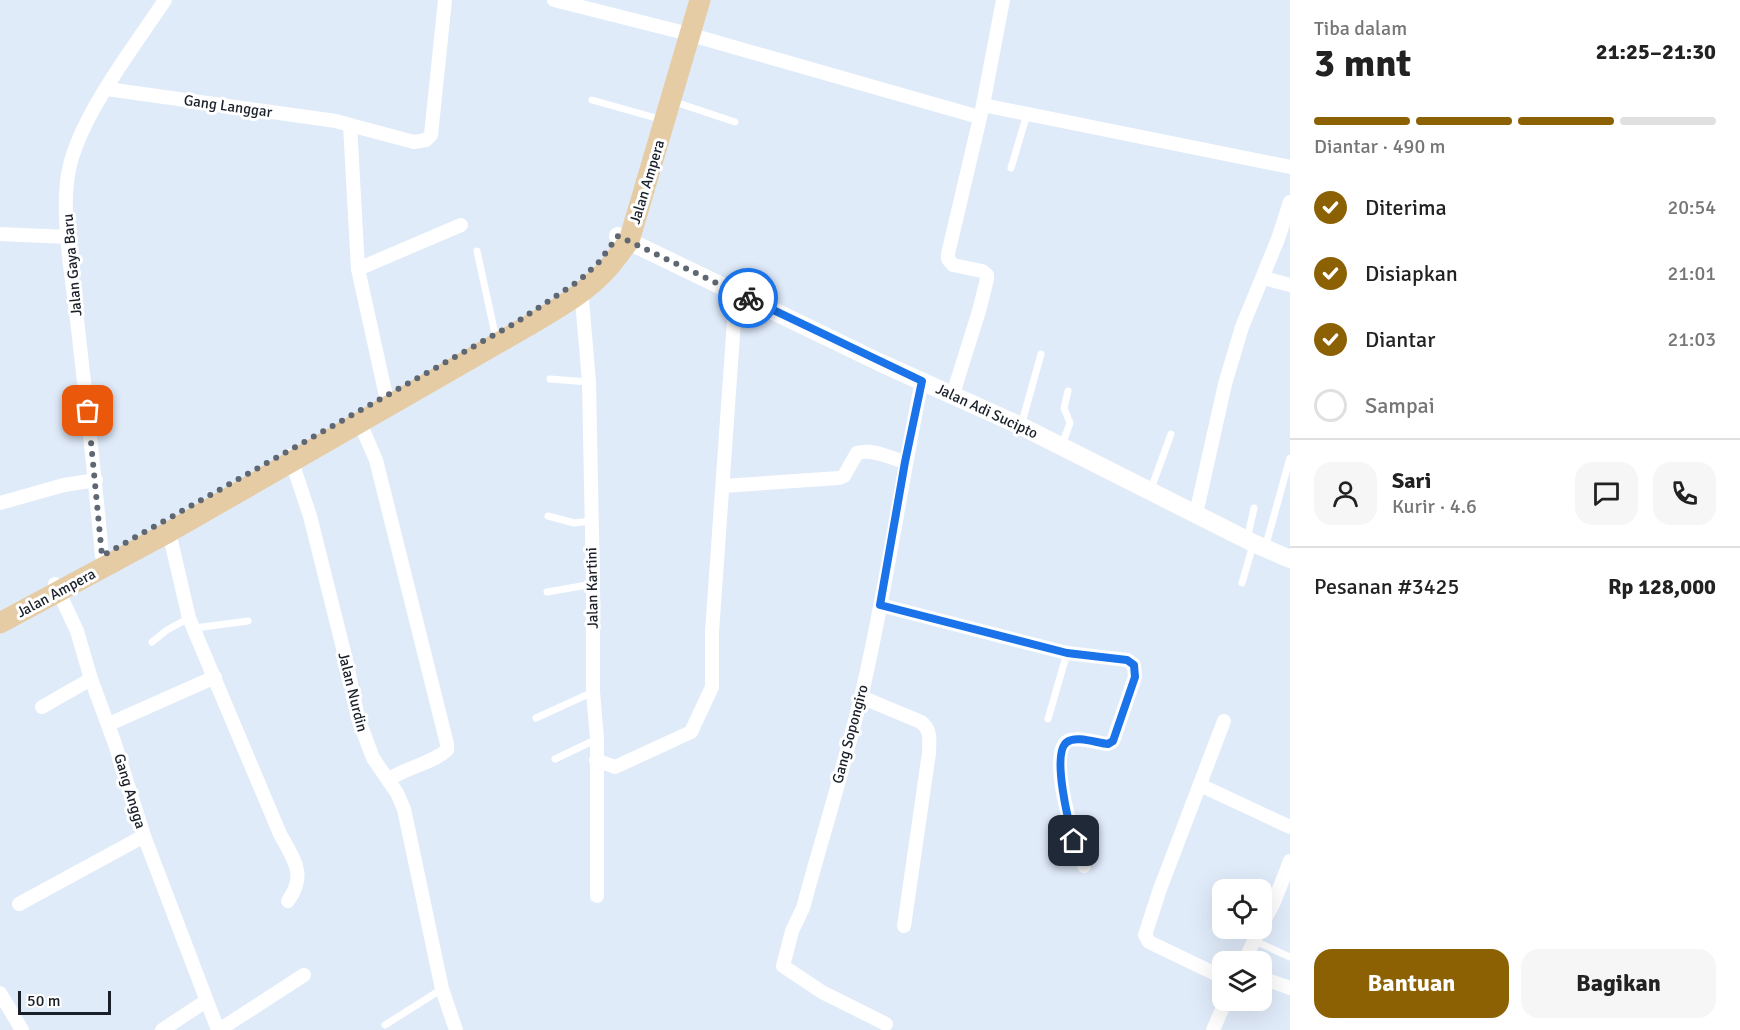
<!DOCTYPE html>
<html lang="id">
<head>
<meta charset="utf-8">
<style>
	body { margin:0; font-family:Signika,sans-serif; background:#f6f6f6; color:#222; height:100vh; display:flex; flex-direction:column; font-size:22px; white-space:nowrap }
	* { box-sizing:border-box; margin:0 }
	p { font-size:20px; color:#767676 }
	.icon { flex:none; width:33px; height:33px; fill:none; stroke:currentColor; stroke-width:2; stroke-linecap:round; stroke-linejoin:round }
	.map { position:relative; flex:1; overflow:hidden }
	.panel { display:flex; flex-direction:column; background:#fff; width:450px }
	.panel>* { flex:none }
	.tools { position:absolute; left:1212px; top:879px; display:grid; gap:12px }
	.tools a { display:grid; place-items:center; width:60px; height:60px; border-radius:12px; background:#fff; box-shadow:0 6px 24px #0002; font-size:30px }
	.scale { position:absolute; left:18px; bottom:15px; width:93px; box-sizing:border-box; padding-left:6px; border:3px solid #1a2029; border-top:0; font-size:16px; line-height:21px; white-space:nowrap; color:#1a2029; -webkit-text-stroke:4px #fff; paint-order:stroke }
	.pin { position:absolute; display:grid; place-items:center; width:51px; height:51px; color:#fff; margin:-26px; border-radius:12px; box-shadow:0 3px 9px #0006 }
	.courier { position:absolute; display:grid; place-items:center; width:60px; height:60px; margin:-30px; border:4px solid #1a73e8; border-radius:50%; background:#fff; color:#222; box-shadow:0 2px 8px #0007 }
	.overview em { font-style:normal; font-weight:700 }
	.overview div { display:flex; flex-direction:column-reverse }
	.overview { display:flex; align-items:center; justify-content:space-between; height:102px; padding:0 24px }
	h1 { font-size:39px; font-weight:700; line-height:45px }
	.bar { display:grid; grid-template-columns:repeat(4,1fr); gap:9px 6px; align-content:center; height:72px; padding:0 24px }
	.bar i { height:8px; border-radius:4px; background:#e0e0e0 }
	.bar .on { background:#8c6104 }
	.bar p { grid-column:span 4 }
	.line { display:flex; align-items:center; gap:15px; padding:0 24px; border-top:2px solid #e0e0e0 }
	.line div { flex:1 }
	.round { display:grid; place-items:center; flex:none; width:63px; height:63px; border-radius:18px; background:#f6f6f6 }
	ol { padding:0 24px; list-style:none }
	li { display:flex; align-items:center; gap:18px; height:66px }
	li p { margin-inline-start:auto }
	li .icon { padding:6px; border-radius:50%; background:#8c6104; color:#fff; stroke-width:4 }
	li:last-child { color:#767676 }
	li i { width:33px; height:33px; border:3px solid #e0e0e0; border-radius:50% }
	.cta { display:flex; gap:12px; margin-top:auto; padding:12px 24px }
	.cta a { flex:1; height:69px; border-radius:18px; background:#8c6104; color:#fff; font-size:24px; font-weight:700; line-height:69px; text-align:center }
	.cta a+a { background:#f6f6f6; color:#222 }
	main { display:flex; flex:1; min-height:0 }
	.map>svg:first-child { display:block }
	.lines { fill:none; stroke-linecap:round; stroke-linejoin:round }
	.lane { stroke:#fff; stroke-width:7 }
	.street { stroke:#fff; stroke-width:14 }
	.secondary { stroke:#fff; stroke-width:18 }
	.primary { stroke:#e6cca4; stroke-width:21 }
	.done { stroke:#5f6772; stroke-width:6; stroke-dasharray:0 10.8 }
	.route { stroke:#1a73e8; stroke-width:8 }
	.labels { text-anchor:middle; stroke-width:6; stroke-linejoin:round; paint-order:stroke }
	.street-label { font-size:15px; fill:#1a2029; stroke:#fff }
</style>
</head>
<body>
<main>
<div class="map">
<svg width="1290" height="1030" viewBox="0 0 1290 1030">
	<rect width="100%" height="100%" fill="#e0ebfa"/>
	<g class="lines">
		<g class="lane">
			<polyline points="592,100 663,120"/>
			<polyline points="672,101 735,122"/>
			<polyline points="1011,168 1027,114"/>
			<polyline points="477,251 495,334"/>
			<polyline points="550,379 589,382"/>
			<polyline points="1021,426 1041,354"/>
			<polyline points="1062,445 1070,423 1064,408 1068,391"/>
			<polyline points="1151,489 1171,434"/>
			<polyline points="548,516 574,523 591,521"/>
			<polyline points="1247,540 1254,508"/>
			<polyline points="1265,548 1290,458"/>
			<polyline points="1242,583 1253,545"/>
			<polyline points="547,592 593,584"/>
			<polyline points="195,628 248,621"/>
			<polyline points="152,642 167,630 189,618"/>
			<polyline points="536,718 593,692"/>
			<polyline points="1048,719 1067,653"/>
			<polyline points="555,759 597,739"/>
			<polyline points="1253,940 1290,957"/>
			<polyline points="385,1025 442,989"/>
		</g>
		<g class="street">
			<polyline points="554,0 681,32 979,117"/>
			<polyline points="107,89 336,121 350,125"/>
			<polyline points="983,105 1290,167"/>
			<polyline points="0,234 68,237"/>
			<polyline points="358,269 461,225"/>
			<polyline points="1263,278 1290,285"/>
			<polyline points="581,288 589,382 593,584 593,692 597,739 597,896"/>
			<polyline points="953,394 979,311 987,279 987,275 982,271 953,265 948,259 948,254 983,105 1003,0"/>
			<polyline points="386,396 358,269 350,125 414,142 426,140 431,135 445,0"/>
			<path d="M360,423l16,37 71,284v6c-16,14 -41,17 -59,30"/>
			<polyline points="290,456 310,516 346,660 358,718 373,758 397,793 404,809 442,989 456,1030"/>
			<path d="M723,486l116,-8 5,-2 13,-23c15,-5 33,5 48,9"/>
			<polyline points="0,503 64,485 96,480"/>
			<polyline points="1196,514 1225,384 1242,327 1278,239 1290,202"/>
			<path d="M169,532l20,86 91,216c14,26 27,40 8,67"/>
			<path d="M102,556c-7,-79 -16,-158 -25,-236 -5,-44 -18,-112 -7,-155 13,-53 64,-118 95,-165"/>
			<polyline points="55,584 77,631 91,679 115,744 144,836 218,1030"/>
			<path d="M880,605l187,48 60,7 7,5 1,12 -22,64 -5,3c-11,-1 -33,-9 -42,-2 -18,16 9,103 18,124"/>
			<path d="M861,697l60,25c11,8 8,19 8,31l-25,173"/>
			<polyline points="42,707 91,679"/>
			<polyline points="109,724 215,677"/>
			<polyline points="596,760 615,767 691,732 712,687 712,632 736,293"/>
			<polyline points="1200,785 1290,827"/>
			<polyline points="19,904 144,836"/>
			<polyline points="1262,925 1274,902 1290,861"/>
			<polyline points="1244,962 1260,928"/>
			<polyline points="1222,977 1149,942 1145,935 1160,889 1224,721"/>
			<polyline points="1262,978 1290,988"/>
			<polyline points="0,993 22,1030"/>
			<path d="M886,1024l-64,-32 -39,-26 9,-35 11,-23c19,-70 41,-140 58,-211 25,-104 39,-211 61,-316"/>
			<polyline points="162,1030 206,1001"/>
			<polyline points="219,1030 304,975"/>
			<polyline points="1213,1030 1226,1000"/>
		</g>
		<polyline class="secondary" points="618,236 881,363 1021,426 1253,543 1290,559"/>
		<path class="primary" d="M0,623l169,-91 364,-209c27,-16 55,-32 76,-56 7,-8 13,-17 20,-26l71,-241"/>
	</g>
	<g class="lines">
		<polyline class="done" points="88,411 102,556 517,322 580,280 599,262 618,236 748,298"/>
		<path class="route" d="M748,298l174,83 -17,81 -25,143 187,48 60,7 7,5 1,12 -22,64 -5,3c-11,-1 -32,-9 -41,-2 -16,11 2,82 7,99"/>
	</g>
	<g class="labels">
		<g class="street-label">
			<text transform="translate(228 106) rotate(8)" y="5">Gang Langgar</text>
			<text transform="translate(647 182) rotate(-73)" y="5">Jalan Ampera</text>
			<text transform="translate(72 265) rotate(-95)" y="5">Jalan Gaya Baru</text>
			<text transform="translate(987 411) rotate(25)" y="5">Jalan Adi Sucipto</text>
			<text transform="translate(592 588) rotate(-91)" y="5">Jalan Kartini</text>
			<text transform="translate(56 593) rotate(-28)" y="5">Jalan Ampera</text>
			<text transform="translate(353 692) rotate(76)" y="5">Jalan Nurdin</text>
			<text transform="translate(850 734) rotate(-75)" y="5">Gang Sopongiro</text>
			<text transform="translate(130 791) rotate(73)" y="5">Gang Angga</text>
		</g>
	</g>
</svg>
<div class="tools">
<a><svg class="icon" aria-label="locate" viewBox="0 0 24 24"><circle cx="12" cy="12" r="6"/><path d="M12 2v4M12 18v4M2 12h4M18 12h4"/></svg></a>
<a><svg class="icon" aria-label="layers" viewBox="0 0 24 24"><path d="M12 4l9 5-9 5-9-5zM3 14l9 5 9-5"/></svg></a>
</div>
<div class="scale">50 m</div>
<div class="pin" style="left:88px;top:411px;background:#ea580c"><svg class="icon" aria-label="bag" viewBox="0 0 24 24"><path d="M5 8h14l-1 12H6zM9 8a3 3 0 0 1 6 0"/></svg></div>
<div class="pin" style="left:1074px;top:841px;background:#1f2937"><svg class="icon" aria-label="home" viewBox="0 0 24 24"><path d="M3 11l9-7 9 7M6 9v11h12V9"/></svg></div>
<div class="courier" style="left:748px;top:298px"><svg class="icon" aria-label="bike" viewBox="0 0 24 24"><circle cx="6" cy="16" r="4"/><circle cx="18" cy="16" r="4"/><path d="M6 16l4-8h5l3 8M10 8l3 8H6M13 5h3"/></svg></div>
</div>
<section class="panel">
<div class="overview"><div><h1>3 mnt</h1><p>Tiba dalam</p></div><em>21:25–21:30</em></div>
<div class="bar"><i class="on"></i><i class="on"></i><i class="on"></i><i></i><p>Diantar · 490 m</p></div>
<ol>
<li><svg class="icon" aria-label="check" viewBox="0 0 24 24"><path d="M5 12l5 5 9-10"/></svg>Diterima<p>20:54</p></li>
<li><svg class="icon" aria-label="check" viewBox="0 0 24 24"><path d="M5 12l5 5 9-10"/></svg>Disiapkan<p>21:01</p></li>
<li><svg class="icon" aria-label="check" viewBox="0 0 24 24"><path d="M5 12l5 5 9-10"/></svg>Diantar<p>21:03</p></li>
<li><i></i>Sampai</li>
</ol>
<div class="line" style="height:108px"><a class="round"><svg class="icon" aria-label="person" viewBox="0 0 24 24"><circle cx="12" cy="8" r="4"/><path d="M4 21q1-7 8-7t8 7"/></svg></a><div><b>Sari</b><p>Kurir · 4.6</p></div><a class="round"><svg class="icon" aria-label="chat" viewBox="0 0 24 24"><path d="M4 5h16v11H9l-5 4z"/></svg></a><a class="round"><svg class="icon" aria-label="phone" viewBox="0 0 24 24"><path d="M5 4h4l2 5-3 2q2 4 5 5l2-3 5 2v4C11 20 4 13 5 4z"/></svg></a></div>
<div class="line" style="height:78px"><div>Pesanan #3425</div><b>Rp 128,000</b></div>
<div class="cta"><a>Bantuan</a><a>Bagikan</a></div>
</section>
</main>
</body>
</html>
